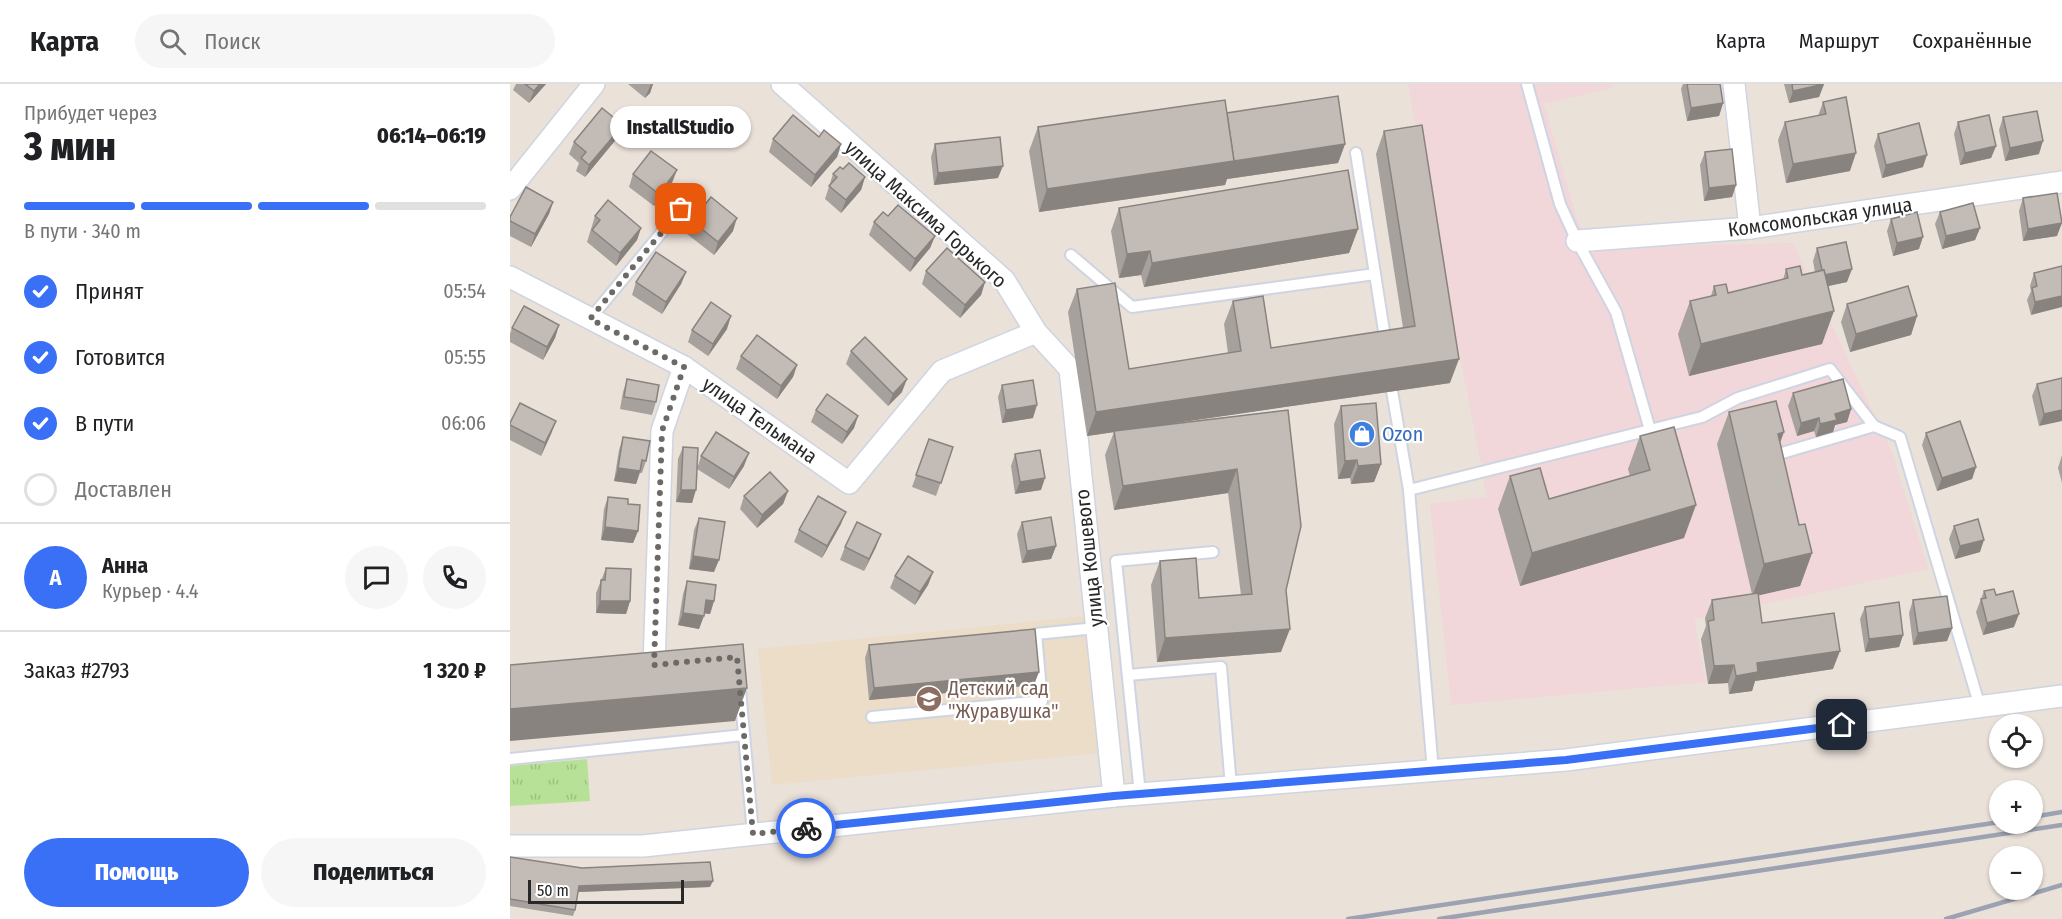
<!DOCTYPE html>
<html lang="ru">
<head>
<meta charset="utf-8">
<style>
	body { margin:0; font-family:"Fira Sans Condensed",sans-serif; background:#f6f6f6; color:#202124; height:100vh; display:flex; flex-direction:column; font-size:22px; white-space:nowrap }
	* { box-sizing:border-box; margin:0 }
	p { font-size:20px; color:#757577 }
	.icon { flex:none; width:33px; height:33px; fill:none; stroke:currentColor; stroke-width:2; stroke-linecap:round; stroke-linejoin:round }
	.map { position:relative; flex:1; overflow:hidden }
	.drawer { display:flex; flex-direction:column; background:#fff; width:510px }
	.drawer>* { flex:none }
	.tools { position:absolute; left:1479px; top:630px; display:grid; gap:12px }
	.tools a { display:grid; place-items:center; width:54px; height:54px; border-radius:50%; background:#fff; box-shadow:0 2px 4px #0004; font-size:30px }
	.scale { position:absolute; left:18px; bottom:15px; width:156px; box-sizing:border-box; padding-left:6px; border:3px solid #282828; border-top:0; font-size:16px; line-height:21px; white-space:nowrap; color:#282828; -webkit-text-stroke:4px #fff; paint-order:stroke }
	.pin { position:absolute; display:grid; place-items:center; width:51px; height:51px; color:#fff; margin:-26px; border-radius:12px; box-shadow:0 3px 9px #0006 }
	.courier { position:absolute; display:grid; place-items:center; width:60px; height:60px; margin:-30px; border:4px solid #3a70f6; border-radius:50%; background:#fff; color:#222; box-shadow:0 2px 8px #0007 }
	.bubble { position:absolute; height:42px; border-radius:21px; background:#fff; box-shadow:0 2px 4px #0004; font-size:20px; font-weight:800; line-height:42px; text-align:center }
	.headline em { font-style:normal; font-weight:800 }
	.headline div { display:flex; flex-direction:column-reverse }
	.headline { display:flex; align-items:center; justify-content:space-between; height:102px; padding:0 24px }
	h1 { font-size:39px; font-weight:800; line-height:45px }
	.bar { display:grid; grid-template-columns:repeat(4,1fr); gap:9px 6px; align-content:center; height:72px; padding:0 24px }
	.bar i { height:8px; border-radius:4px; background:#e0e0e0 }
	.bar .current { background:#3a70f6 }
	.bar p { grid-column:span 4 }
	.line { display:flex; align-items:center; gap:15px; padding:0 24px; border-top:2px solid #e0e0e0 }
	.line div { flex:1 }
	.round { display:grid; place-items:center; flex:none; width:63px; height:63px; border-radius:32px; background:#f6f6f6 }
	ol { padding:0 24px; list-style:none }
	li { display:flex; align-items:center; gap:18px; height:66px }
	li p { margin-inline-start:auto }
	li .icon { padding:6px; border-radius:50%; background:#3a70f6; color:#fff; stroke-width:4 }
	li:last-child { color:#757577 }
	li i { width:33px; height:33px; border:3px solid #e0e0e0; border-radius:50% }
	.cta { display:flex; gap:12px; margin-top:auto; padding:12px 24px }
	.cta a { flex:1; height:69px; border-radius:36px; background:#3a70f6; color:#fff; font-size:24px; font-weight:800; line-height:69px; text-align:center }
	.cta a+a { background:#f6f6f6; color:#202124 }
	header { display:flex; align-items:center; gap:36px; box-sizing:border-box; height:84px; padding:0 30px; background:#fff; border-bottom:2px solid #e0e0e0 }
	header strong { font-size:28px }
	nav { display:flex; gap:33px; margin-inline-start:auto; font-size:21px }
	.search { width:420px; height:54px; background:#f6f6f6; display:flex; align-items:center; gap:15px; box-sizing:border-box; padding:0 21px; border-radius:33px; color:#757577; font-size:22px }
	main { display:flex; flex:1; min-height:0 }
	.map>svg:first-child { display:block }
	.education { fill:#ecddc8 }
	.medical { fill:#f1d6da }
	.park { fill:url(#park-tufts) }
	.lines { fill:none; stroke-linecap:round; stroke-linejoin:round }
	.lane-casing { stroke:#cfd4e1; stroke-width:14 }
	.street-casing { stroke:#cfd4e1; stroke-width:24 }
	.lane { stroke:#fff; stroke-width:10 }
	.street { stroke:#fff; stroke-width:21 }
	.rail { stroke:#9ca2b2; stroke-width:4.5 }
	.wall { fill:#a7a19d }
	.shaded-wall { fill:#88837f }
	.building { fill:#c2bbb6; stroke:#88837f; stroke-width:1.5 }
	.done { stroke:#6c6966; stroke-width:6; stroke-dasharray:0 10.8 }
	.route { stroke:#3a70f6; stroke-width:8 }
	.labels { text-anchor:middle; stroke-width:4.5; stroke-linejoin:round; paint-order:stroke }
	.street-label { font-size:20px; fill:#282828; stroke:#fff }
	.shop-label { font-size:20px; fill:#366cbe; stroke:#fff; text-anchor:start }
	.education-label { font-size:20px; fill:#785e54; stroke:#fff; text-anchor:start }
</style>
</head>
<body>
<header>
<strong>Карта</strong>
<div class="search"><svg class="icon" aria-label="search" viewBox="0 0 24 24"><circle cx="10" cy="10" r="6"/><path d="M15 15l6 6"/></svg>Поиск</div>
<nav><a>Карта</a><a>Маршрут</a><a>Сохранённые</a></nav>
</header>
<main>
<section class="drawer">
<div class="headline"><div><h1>3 мин</h1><p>Прибудет через</p></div><em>06:14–06:19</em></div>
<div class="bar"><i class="current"></i><i class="current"></i><i class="current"></i><i></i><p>В пути · 340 m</p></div>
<ol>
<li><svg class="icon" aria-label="check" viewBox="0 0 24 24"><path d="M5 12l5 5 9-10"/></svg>Принят<p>05:54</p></li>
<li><svg class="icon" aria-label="check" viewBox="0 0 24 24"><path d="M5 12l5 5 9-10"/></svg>Готовится<p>05:55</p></li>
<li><svg class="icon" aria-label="check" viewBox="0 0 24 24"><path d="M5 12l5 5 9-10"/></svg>В пути<p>06:06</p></li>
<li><i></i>Доставлен</li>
</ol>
<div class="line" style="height:108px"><b class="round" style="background:#3a70f6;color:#fff">А</b><div><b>Анна</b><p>Курьер · 4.4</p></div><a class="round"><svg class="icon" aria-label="chat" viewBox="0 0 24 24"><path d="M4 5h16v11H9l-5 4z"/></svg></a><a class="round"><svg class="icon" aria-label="phone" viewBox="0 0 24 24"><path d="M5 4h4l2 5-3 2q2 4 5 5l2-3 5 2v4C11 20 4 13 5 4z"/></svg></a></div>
<div class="line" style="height:78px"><div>Заказ #2793</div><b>1 320 ₽</b></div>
<div class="cta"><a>Помощь</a><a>Поделиться</a></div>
</section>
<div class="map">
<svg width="1552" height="835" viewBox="0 0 1552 835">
	<defs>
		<pattern id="park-tufts" width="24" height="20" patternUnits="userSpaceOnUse" patternTransform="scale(1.5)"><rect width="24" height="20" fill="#b7e196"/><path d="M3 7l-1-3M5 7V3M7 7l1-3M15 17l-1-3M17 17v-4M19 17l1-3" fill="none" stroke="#9dc181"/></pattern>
	</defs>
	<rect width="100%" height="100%" fill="#eae1d9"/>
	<polygon class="education" points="577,532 590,669 262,701 248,565"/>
	<polygon class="medical" points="898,0 1102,0 1102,4 1034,20 1067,135 1081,164 1283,159 1382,368 1418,485 1184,535 1196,598 941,621 920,420 977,413"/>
	<polygon class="park" points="77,675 80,717 0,722 0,682"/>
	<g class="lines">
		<defs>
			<g id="lane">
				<polyline points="1017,0 1050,120 1067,157 1106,228 1140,346"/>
				<polyline points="846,69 876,260"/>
				<polyline points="561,171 622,223 865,190"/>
				<polyline points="80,235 171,125"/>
				<polyline points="882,307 899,406"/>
				<polyline points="1269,370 1364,342"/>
				<polyline points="618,591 711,583 721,703"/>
				<polyline points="230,606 243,750"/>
				<polyline points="362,633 532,617 526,550 586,544"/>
				<polyline points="0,675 234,651"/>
				<polyline points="923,687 899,406 1192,333 1228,314 1320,285 1364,342 1390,353 1470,623"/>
				<polyline points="630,710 606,477 703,468"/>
			</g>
			<g id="street">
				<polyline points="272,0 494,196 526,248 560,285 604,712"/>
				<polyline points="1224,0 1240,144"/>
				<polyline points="0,105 84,0"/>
				<polyline points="1067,157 1240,144 1552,98"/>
				<polyline points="0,193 174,283 339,399 432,287 526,248"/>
				<polyline points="144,581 152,347 174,283"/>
				<polyline points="0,762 133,762 604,712 1056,676 1552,612"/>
			</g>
		</defs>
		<use href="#lane" class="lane-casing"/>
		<use href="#street" class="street-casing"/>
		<use href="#lane" class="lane"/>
		<use href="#street" class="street"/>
		<g class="rail">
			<polyline points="1522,733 1552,728"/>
			<polyline points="838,835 1490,738"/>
			<polyline points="929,835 1552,741"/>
			<polyline points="1436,835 1552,801"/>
		</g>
	</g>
	<g class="wall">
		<polygon points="6,0 36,0 19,19 3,6"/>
		<polygon points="118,0 143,0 140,9 135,14"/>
		<polygon points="1173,0 1177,0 1213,19 1209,32 1177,37 1171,5"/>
		<polygon points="1274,0 1314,0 1309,13 1279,19"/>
		<polygon points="1313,18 1340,87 1276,99 1268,56 1275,38 1308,32"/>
		<polygon points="717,29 835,60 828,79 717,95 715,101 529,128 519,67 528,43"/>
		<polygon points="1493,33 1529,70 1495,77 1489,46"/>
		<polygon points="1448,38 1486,62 1481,74 1450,81 1444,50"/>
		<polygon points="874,47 940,299 642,342 778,326 776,506 771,568 647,578 641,501 650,477 689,514 731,511 718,409 604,426 595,371 604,348 577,352 558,228 567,205 619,285 718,269 714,240 723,217 761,264 893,244 866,70"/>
		<polygon points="1368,50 1413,83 1372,94 1364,62"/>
		<polygon points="108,53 75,93 66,87 69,79 59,70 64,58"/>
		<polygon points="263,55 331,60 327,73 301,103 259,68"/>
		<polygon points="425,60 488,94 424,101 421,73"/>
		<polygon points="1195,68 1226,101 1222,113 1194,117 1190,81"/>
		<polygon points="333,85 355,93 351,106 331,129 315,115 323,90"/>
		<polygon points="123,90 162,99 144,122 119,103"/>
		<polygon points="1513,114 1547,152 1513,157 1509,127"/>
		<polygon points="43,118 39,130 21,163 0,152 0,133"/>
		<polygon points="609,124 848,145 839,169 634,203 631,191 609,194 601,147"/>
		<polygon points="1430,128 1470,144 1465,156 1432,165 1425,140"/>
		<polygon points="85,132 131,144 127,156 106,182 77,158"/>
		<polygon points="378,132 425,152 420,164 400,188 359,151 364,138"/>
		<polygon points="1381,135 1409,165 1383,172 1377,147"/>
		<polygon points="182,137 223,147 204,171 177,150"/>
		<polygon points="1307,164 1337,198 1318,202 1312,260 1179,292 1168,250 1180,217 1201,212 1204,202 1218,209 1273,196 1276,185 1292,191 1305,188 1303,177"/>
		<polygon points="1552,182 1521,231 1517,216 1521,207 1520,202 1524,189"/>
		<polygon points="416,187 475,198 471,211 450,234 412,200"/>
		<polygon points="176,188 171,200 152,230 122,211 126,198"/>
		<polygon points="1337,220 1407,232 1401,251 1340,268 1331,238"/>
		<polygon points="49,241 45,254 33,276 0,258 0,250 2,244"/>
		<polygon points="217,245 198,272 178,258 182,246"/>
		<polygon points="341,267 392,308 378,322 336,280"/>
		<polygon points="231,272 287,281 283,293 267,315 226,285"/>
		<polygon points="1552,294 1529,342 1522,312 1527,300"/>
		<polygon points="117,295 146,318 142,331 110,325 113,308"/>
		<polygon points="492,301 523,334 492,339 488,313"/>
		<polygon points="1283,309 1341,325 1337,338 1325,341 1323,348 1306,353 1304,347 1287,352 1278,322"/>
		<polygon points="831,322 871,380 864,398 841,400 840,394 828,395 824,340"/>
		<polygon points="306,326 348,332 344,344 332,360 301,338"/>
		<polygon points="1219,328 1270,359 1289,441 1302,469 1290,502 1248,511 1252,539 1323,585 1245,597 1242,607 1219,610 1218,599 1198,600 1191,555 1196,542 1195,534 1202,516 1242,510 1207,360"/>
		<polygon points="46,337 41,350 31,372 0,356 0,339"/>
		<polygon points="1416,349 1466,383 1462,395 1427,407 1412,361"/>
		<polygon points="1130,352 1174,454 1010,502 988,425 1000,392 1039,415 1120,392 1118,385"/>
		<polygon points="113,353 136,377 132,389 130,389 126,400 104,397 109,366"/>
		<polygon points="419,355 443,363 426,412 402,403"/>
		<polygon points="173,363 188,382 191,372 234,382 219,405 187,385 182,419 166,418 168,375"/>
		<polygon points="505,370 531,406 505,410 501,382"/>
		<polygon points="1552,371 1552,399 1548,384"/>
		<polygon points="278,407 273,420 247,444 230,425 234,412"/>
		<polygon points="98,413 128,447 123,459 91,456 94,425"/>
		<polygon points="189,434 204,488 179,485 184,446"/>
		<polygon points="512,438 546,462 541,475 512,479 507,450"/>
		<polygon points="331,440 312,474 284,458 289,446"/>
		<polygon points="1444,442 1470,468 1445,475 1439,455"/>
		<polygon points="335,463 366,463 354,487 330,476"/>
		<polygon points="96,484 120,517 116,530 86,529 86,509"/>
		<polygon points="423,488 418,501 405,521 380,504 385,492"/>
		<polygon points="177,497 204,517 200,530 194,529 189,545 168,541 173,510"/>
		<polygon points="1474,507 1486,511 1504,543 1473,551 1466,528"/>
		<polygon points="1403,516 1442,544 1437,557 1403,561 1399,529"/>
		<polygon points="1355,523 1393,551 1389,563 1355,568 1350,535"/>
		<polygon points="359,561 524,601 359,616 355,574"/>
		<polygon points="0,773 200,803 68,808 65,826 63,832 0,822"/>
	</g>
	<g class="shaded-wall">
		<polygon points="30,0 36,0 19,19 24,7"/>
		<polygon points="141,0 143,0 140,9 135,14"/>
		<polygon points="1314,0 1309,13 1279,19 1283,7"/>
		<polygon points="1213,19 1209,32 1177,37 1181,24"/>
		<polygon points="113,41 108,53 75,93 79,81"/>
		<polygon points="1533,57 1529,70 1495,77 1500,64"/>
		<polygon points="331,60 327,73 301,103 305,91"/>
		<polygon points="835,60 828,79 717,95 715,101 529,128 537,105"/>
		<polygon points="1486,62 1481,74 1450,81 1455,69"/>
		<polygon points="1346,69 1340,87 1276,99 1283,80"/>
		<polygon points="1417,71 1413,83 1372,94 1376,81"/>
		<polygon points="493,82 488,94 424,101 428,89"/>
		<polygon points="167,86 162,99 144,122 149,110"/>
		<polygon points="355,93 351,106 331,129 336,116"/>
		<polygon points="1226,101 1222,113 1194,117 1199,104"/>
		<polygon points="43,118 39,130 21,163 25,150"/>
		<polygon points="227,134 223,147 204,171 208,158"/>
		<polygon points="1552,139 1547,152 1513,157 1518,145"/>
		<polygon points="131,144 127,156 106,182 110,169"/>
		<polygon points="1470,144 1465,156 1432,165 1436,152"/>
		<polygon points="848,145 839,169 634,203 642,179"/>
		<polygon points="425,152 420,164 400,188 405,175"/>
		<polygon points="1413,153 1409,165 1383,172 1387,159"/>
		<polygon points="640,167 631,191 609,194 617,170"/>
		<polygon points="1342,185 1337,198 1309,204 1313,192"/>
		<polygon points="176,188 171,200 152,230 156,218"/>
		<polygon points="475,198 471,211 450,234 455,221"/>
		<polygon points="1552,212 1552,223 1521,231 1525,218"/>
		<polygon points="1324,227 1312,260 1179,292 1191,260"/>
		<polygon points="221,232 217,245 198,272 203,260"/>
		<polygon points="1407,232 1401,251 1340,268 1346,250"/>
		<polygon points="49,241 45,254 33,276 37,263"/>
		<polygon points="949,275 940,299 577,352 586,328"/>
		<polygon points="287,281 283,293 267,315 271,302"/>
		<polygon points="397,295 392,308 378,322 383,310"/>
		<polygon points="527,321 523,334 492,339 496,326"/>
		<polygon points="1341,325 1337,338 1325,341 1323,348 1306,353 1310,340 1325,330"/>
		<polygon points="1552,326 1552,337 1529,342 1534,330"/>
		<polygon points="348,332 344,344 332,360 337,348"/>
		<polygon points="1309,334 1304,347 1287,352 1291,339"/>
		<polygon points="46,337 41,350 31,372 35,359"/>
		<polygon points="1274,348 1262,381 1268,350"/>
		<polygon points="239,369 234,382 219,405 224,393"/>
		<polygon points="847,376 840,394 828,395 835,377"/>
		<polygon points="871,380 864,398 841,400 848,382"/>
		<polygon points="1466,383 1462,395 1427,407 1432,394"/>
		<polygon points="108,384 130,387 126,400 104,397"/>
		<polygon points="727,385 718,409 604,426 613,402"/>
		<polygon points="535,394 531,406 505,410 510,398"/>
		<polygon points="171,406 186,406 182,419 166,418"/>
		<polygon points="278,407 273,420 247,444 252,431"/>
		<polygon points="1186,421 1174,454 1010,502 1022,469"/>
		<polygon points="336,428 331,440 312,474 317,462"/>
		<polygon points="95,443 128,447 123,459 91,456"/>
		<polygon points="371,450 366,463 354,487 359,475"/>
		<polygon points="1474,456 1470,468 1445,475 1450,462"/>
		<polygon points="546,462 541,475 512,479 517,467"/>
		<polygon points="1302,469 1290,502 1242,513 1254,480"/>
		<polygon points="183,472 209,476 204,488 179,485"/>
		<polygon points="423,488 418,501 405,521 410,508"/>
		<polygon points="196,516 204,517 200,530 191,529"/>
		<polygon points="90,517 120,517 116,530 86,529"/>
		<polygon points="173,529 194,532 189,545 168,541"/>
		<polygon points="1509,530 1504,543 1473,551 1477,539"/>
		<polygon points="1442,544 1437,557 1403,561 1408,549"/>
		<polygon points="780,545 771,568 647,578 655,554"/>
		<polygon points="1393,551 1389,563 1355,568 1359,555"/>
		<polygon points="1330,567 1323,585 1245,597 1242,607 1219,610 1226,592 1247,579"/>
		<polygon points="1224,581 1218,599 1198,600 1204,582"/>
		<polygon points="529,588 524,601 359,616 364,604"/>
		<polygon points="237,604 225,637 0,657 0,625"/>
		<polygon points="203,797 200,803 67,808 69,802"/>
	</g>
	<g class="building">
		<polygon points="15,0 30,0 24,7"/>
		<polygon points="1177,0 1210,0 1213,19 1181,24"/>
		<polygon points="1282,0 1314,0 1283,7"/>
		<polygon points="828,12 835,60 724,77 717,29"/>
		<polygon points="1336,13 1346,69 1283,80 1275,38 1316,30 1313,18"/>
		<polygon points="715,16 724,77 537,105 528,43"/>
		<polygon points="92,24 113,41 79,81 71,74 76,68 64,58"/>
		<polygon points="1527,27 1533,57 1500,64 1493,33"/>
		<polygon points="283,31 309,53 314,46 331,60 305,91 263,55"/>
		<polygon points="1479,31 1486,62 1455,69 1448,38"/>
		<polygon points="1409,39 1417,71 1376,81 1368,50"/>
		<polygon points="912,41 949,275 586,328 567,205 605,199 619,285 731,267 723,217 753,212 761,264 905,242 874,47"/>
		<polygon points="490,53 493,82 428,89 425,60"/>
		<polygon points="1222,65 1226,101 1199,104 1195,68"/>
		<polygon points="141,67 167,86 149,110 123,90"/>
		<polygon points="339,79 355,93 336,116 319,102 327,93 323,90 330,83 333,85"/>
		<polygon points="838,86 848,145 642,179 640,167 617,170 609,124"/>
		<polygon points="16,103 43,118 25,150 0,137 0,133"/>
		<polygon points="1547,109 1552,139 1518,145 1513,114"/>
		<polygon points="201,113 227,134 208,158 182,137"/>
		<polygon points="98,116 131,144 110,169 82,146 90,136 85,132"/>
		<polygon points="1463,119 1470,144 1436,152 1430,128"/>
		<polygon points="388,121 425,152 405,175 364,138 373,128 378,132"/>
		<polygon points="1407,128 1413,153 1387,159 1381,135"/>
		<polygon points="1336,158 1342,185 1315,191 1314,186 1312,186 1307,164"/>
		<polygon points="437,164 475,198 455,221 416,187"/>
		<polygon points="146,168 176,188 156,218 126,198"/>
		<polygon points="1290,182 1292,191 1314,186 1324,227 1191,260 1180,217 1206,211 1204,202 1216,200 1218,209 1278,194 1276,185"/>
		<polygon points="1552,182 1552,212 1525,218 1522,204 1527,202 1524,189"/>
		<polygon points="1398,202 1407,232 1346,250 1337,220"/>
		<polygon points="201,218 221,232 203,260 182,246"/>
		<polygon points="14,222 49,241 37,263 2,244"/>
		<polygon points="247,251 287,281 271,302 231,272"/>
		<polygon points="355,253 397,295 383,310 341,267"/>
		<polygon points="1552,294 1552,326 1534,330 1527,300"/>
		<polygon points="117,295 149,301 146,318 114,313"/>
		<polygon points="1333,295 1341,325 1325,330 1327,336 1310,340 1309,334 1291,339 1283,309"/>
		<polygon points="523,296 527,321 496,326 492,301"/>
		<polygon points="317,310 348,332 337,348 306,326"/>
		<polygon points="1266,317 1274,348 1268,350 1289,441 1295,440 1302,469 1254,480 1219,328"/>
		<polygon points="10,319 46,337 35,359 0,341 0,339"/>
		<polygon points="866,319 871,380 848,382 847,376 835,377 831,322"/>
		<polygon points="778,326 791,442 776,506 780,545 655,554 650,477 686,474 689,514 742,510 727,385 613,402 604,347"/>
		<polygon points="1450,337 1466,383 1432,394 1416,349"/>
		<polygon points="1164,343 1186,421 1022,469 1000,392 1030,384 1039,415 1140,386 1130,352"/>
		<polygon points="206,348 239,369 224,393 191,372"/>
		<polygon points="113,353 140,357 136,377 132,376 130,387 108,384"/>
		<polygon points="419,355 443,363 431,399 406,391"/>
		<polygon points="173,363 188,364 186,406 171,406"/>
		<polygon points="530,366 535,394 510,398 505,370"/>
		<polygon points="260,388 278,407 252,431 234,412"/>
		<polygon points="308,412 336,428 317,462 289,446"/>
		<polygon points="98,413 118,415 118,420 130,421 128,447 95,443"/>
		<polygon points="541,433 546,462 517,467 512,438"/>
		<polygon points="189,434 215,438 209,476 183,472"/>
		<polygon points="1468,435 1474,456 1450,462 1444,442"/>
		<polygon points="347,438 371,450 359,475 335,463"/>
		<polygon points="398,472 423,488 410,508 385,492"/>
		<polygon points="96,484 121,485 120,517 90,517 91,496 95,496"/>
		<polygon points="177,497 206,501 204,517 196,516 194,532 173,529"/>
		<polygon points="1484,505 1486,511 1503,507 1509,530 1477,539 1471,515 1476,514 1474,507"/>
		<polygon points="1248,509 1252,539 1324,529 1330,567 1247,579 1248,588 1226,592 1224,581 1204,582 1198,537 1204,536 1202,516"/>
		<polygon points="1437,512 1442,544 1408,549 1403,516"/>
		<polygon points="1389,518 1393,551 1359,555 1355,523"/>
		<polygon points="525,545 529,588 364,604 359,561"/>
		<polygon points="233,560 237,604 0,625 0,581"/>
		<polygon points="0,773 72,784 200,778 203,797 69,802 65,826 0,815"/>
	</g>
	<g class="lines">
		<polyline class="done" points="171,125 80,235 174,283 152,347 144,581 227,573 243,750 296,744"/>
		<polyline class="route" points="296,744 604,712 1056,676 1332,641"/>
	</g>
	<defs>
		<symbol id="shop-disc" viewBox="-11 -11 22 22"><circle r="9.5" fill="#3f7fe0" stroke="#fff"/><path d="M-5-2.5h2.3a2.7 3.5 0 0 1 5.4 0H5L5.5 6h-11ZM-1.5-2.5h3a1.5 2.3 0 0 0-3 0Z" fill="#fff"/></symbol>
		<symbol id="school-disc" viewBox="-11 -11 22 22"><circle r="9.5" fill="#8d6e63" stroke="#fff"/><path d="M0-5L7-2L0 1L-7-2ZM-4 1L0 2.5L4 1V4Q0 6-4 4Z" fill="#fff"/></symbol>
	</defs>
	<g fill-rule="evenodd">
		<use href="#shop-disc" x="837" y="335" width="30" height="30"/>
		<use href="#school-disc" x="404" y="600" width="30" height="30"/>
	</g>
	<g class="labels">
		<g class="street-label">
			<text transform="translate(416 130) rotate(42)" y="7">улица Максима Горького</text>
			<text transform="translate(1310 133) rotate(-8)" y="7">Комсомольская улица</text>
			<text transform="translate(250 336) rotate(35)" y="7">улица Тельмана</text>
			<text transform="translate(579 474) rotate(-96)" y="7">улица Кошевого</text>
		</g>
		<g class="shop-label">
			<text x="872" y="357">Ozon</text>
		</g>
		<g class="education-label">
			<text x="438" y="611">Детский сад<tspan x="438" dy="23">"Журавушка"</tspan></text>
		</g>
	</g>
</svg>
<div class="tools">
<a><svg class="icon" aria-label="locate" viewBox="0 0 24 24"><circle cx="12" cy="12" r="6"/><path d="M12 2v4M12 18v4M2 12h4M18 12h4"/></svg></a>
<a>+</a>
<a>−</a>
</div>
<div class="scale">50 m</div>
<div class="pin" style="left:171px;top:125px;background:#ea580c"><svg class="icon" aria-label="bag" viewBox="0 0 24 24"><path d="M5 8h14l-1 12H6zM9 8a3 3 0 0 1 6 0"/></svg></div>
<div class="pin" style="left:1332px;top:641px;background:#1f2937"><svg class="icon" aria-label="home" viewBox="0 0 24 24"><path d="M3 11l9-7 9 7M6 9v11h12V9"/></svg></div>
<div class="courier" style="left:296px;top:744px"><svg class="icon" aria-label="bike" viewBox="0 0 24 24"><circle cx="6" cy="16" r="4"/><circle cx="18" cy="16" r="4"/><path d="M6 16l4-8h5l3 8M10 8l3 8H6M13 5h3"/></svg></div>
<div class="bubble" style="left:100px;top:22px;width:141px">InstallStudio</div>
</div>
</main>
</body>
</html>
